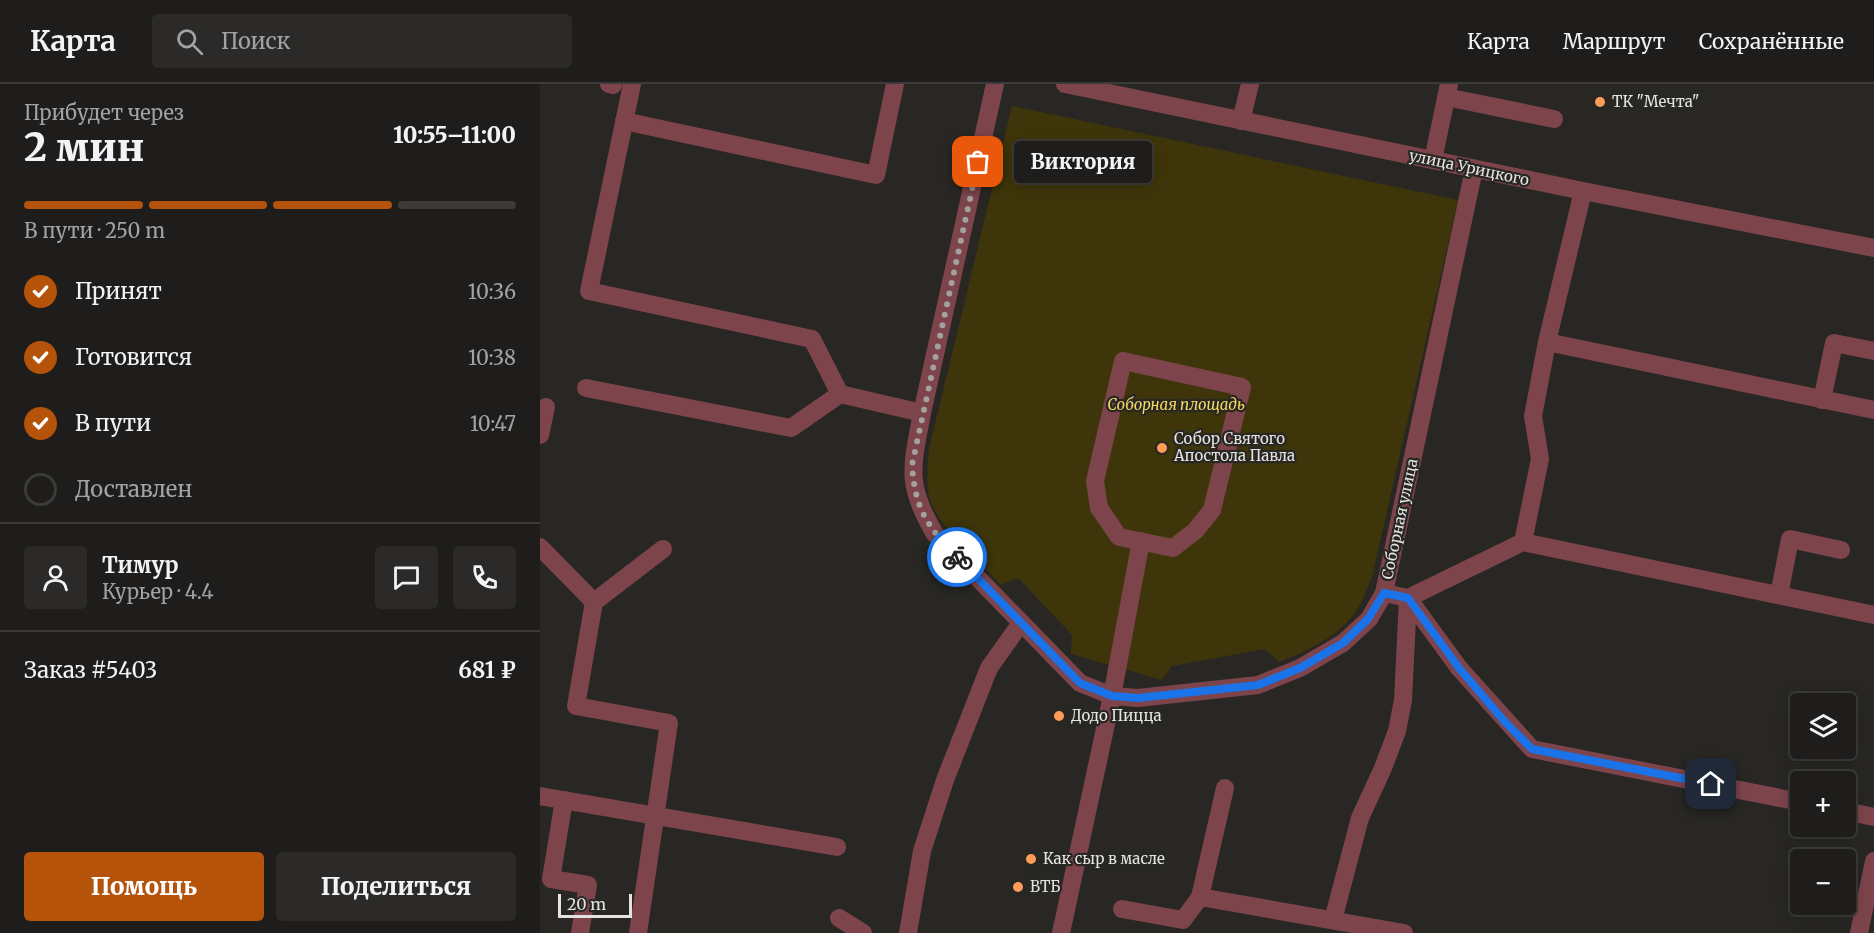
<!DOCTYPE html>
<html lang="ru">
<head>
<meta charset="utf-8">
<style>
	body { margin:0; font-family:Merriweather,serif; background:#2b2a28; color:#f1f3f6; height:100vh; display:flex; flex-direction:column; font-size:22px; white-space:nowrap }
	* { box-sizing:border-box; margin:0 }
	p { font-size:20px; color:#a1a2a3 }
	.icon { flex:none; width:33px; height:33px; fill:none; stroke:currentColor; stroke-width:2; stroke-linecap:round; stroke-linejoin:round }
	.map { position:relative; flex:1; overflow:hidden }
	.details { display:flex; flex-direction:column; background:#1e1d1b; width:540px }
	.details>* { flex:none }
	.buttons { position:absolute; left:1250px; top:609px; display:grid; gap:12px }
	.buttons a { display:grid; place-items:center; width:66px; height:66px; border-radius:6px; background:#1e1d1b; box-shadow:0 3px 15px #0003,0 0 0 2px #3c3b3a; font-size:30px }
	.scale { position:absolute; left:18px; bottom:15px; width:74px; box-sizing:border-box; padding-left:6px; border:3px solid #e4e3e1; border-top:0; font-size:16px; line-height:21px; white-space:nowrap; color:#e4e3e1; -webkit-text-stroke:4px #282724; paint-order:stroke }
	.pin { position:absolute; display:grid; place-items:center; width:51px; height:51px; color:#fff; margin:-26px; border-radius:12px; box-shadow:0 3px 9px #0006 }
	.courier { position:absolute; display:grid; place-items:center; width:60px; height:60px; margin:-30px; border:4px solid #1a73e8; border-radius:50%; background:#fff; color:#222; box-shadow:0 2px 8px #0007 }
	.bubble { position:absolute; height:42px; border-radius:6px; background:#1e1d1b; box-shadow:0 3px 15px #0003,0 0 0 2px #3c3b3a; font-size:20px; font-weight:800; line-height:42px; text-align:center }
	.summary em { font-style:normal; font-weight:800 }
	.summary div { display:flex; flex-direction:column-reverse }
	.summary { display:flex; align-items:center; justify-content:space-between; height:102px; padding:0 24px }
	h1 { font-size:39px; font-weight:800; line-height:45px }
	.bar { display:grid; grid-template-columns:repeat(4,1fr); gap:9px 6px; align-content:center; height:72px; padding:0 24px }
	.bar i { height:8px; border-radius:4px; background:#3c3b3a }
	.bar .on { background:#b45309 }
	.bar p { grid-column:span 4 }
	.line { display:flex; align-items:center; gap:15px; padding:0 24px; border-top:2px solid #3c3b3a }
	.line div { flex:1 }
	.round { display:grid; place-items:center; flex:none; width:63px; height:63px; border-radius:6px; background:#2b2a28 }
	ol { padding:0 24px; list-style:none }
	li { display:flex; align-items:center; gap:18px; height:66px }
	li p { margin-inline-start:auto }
	li .icon { padding:6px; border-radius:50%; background:#b45309; color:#fff; stroke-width:4 }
	li:last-child { color:#a1a2a3 }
	li i { width:33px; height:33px; border:3px solid #3c3b3a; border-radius:50% }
	.primary-button { display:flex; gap:12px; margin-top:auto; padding:12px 24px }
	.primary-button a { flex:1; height:69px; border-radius:6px; background:#b45309; color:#fff; font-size:24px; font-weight:800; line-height:69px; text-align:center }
	.primary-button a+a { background:#2b2a28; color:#f1f3f6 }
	header { display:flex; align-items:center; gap:36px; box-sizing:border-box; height:84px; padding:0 30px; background:#1e1d1b; border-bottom:2px solid #3c3b3a }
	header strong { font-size:28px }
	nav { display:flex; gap:33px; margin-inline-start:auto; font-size:21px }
	.search { width:420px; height:54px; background:#2b2a28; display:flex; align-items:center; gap:15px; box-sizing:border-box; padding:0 21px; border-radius:6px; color:#a1a2a3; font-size:22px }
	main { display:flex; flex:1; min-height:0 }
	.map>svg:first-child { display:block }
	.green { fill:#3e350a }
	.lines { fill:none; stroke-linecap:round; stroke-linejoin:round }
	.minor { stroke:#7d444b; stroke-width:18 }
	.done { stroke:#a2a19f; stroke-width:6; stroke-dasharray:0 10.8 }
	.route { stroke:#1a73e8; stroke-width:8 }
	.poi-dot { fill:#fe9c58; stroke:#282724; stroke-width:2 }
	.labels { text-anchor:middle; stroke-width:4.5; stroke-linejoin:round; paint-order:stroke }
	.poi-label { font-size:15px; fill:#e4e3e1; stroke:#282724; text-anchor:start }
	.street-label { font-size:15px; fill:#e4e3e1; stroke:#282724 }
	.park-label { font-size:15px; font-style:italic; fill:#f4d95e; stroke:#282724 }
</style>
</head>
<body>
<header>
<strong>Карта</strong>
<div class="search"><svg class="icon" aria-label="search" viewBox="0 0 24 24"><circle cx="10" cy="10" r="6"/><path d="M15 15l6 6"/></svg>Поиск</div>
<nav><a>Карта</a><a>Маршрут</a><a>Сохранённые</a></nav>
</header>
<main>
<section class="details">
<div class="summary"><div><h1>2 мин</h1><p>Прибудет через</p></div><em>10:55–11:00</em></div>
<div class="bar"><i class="on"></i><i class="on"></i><i class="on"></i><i></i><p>В пути · 250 m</p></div>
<ol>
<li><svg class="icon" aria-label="check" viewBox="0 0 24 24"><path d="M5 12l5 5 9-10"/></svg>Принят<p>10:36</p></li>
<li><svg class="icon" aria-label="check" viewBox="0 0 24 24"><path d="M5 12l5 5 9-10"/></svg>Готовится<p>10:38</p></li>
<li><svg class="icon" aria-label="check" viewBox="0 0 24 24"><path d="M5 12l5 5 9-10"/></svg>В пути<p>10:47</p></li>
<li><i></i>Доставлен</li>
</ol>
<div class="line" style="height:108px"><a class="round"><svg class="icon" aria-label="person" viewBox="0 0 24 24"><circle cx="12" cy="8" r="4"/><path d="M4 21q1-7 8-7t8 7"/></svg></a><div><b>Тимур</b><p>Курьер · 4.4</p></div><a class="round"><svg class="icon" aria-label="chat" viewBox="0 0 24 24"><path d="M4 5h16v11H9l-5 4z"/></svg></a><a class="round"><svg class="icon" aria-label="phone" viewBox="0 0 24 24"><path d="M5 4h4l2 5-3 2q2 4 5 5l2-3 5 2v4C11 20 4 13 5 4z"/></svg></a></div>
<div class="line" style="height:78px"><div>Заказ #5403</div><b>681 ₽</b></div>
<div class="primary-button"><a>Помощь</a><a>Поделиться</a></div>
</section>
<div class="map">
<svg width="1334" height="849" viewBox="0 0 1334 849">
	<rect width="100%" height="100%" fill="#282724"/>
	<path class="green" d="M472,22l446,94 -86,377c-4,8 -7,17 -11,26 -15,30 -51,47 -82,59l-14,-13 -93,17 -10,14 -91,-26 1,-19 -54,-57 -17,7c-19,-21 -63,-59 -71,-85 -5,-17 -2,-34 -1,-51z"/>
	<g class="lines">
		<g class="minor">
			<polyline points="69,0 73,1"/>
			<polyline points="92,0 49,207 272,255 300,310"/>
			<path d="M455,0l-73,329c-10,54 -17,71 13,121l145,149 32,13 26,2 120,-13 42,-17 43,-25 26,-24 15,-26 90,-424"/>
			<polyline points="525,0 1043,107 1334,164"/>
			<polyline points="906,13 1014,35"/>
			<polyline points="84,37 336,91 355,0"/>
			<polyline points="701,37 710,0"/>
			<polyline points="893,76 909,0"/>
			<polyline points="1007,258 1334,326"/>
			<polygon points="583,277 702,303 672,426 655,447 633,464 579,453 559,424 555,397"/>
			<polyline points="46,304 251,344 300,310 382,329"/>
			<polyline points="1282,316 1294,259 1334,267"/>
			<polyline points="0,351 6,323"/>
			<polyline points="983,458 1000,375 993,332 1007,258 1043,107"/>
			<polyline points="0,463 54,518"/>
			<polyline points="844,509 868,514 983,458 1334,531"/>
			<polyline points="1239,511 1250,455 1301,466"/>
			<polyline points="868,514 919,584 992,665 1260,718"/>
			<polyline points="0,712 297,763"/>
			<polyline points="24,716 11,795 48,801 40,849"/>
			<polyline points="1305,727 1334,733"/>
			<polyline points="660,813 685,704"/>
			<polyline points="582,825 643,836 660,813 864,849"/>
			<polyline points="299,834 323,849"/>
			<polyline points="793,836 820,734 843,684 857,647 863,616 868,514"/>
			<polyline points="98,849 129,639 36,622 54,518 123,465"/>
			<polyline points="368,849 382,767 405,696 449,584 481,539"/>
			<polyline points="521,849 572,612 601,457"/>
			<polyline points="1319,849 1334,777"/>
		</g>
	</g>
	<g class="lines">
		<path class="done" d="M417,473c-30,-31 -42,-48 -45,-92l66,-303"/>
		<polyline class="route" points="417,473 540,599 572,612 598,614 718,601 760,584 803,559 828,535 844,509 868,514 919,584 965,638 992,665 1171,700"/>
	</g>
	<g class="poi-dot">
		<circle cx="1060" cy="18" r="6"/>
		<circle cx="622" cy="364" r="6"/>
		<circle cx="519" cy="632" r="6"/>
		<circle cx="491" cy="775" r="6"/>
		<circle cx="478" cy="803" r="6"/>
	</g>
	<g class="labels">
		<g class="poi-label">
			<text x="1072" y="23">ТК "Мечта"</text>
			<text x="634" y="360">Собор Святого<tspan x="634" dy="17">Апостола Павла</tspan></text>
			<text x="531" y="637">Додо Пицца</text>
			<text x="503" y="780">Как сыр в масле</text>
			<text x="490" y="808">ВТБ</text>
		</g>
		<g class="street-label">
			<text transform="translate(929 84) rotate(12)" y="5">улица Урицкого</text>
			<text transform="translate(860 435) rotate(-78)" y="5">Соборная улица</text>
		</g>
		<g class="park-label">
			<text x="636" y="326">Соборная площадь</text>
		</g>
	</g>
</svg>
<div class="buttons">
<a><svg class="icon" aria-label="layers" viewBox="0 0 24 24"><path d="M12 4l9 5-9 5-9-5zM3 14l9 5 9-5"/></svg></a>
<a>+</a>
<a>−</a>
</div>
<div class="scale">20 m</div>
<div class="pin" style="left:438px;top:78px;background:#ea580c"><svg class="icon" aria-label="bag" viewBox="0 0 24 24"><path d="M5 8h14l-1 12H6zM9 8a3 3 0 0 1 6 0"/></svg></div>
<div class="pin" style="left:1171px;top:700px;background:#1f2937"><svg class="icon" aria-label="home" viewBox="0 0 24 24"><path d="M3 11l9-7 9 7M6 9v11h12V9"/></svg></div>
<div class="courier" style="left:417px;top:473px"><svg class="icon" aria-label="bike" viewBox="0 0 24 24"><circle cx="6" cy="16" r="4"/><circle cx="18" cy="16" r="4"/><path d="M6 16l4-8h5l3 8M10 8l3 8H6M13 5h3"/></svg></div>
<div class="bubble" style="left:474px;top:57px;width:138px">Виктория</div>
</div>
</main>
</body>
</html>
